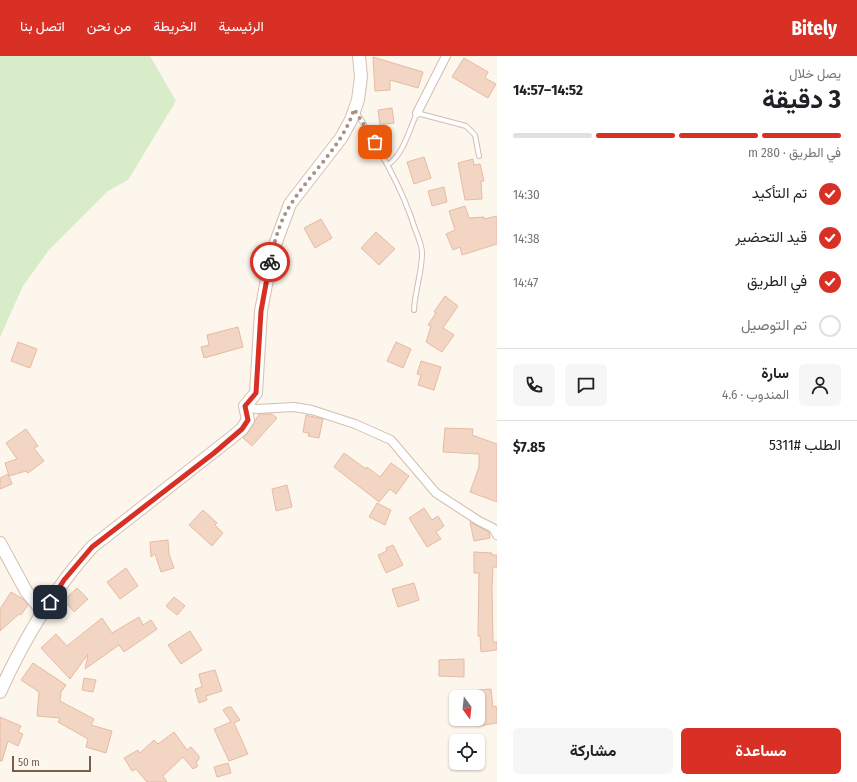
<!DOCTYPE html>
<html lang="ar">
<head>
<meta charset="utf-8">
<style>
	body { margin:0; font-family:"Fira Sans Condensed",Vazirmatn,sans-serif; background:#f6f6f6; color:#202124; direction:rtl; height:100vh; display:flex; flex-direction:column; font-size:15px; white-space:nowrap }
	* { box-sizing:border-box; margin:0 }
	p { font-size:13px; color:#757577 }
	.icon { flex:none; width:22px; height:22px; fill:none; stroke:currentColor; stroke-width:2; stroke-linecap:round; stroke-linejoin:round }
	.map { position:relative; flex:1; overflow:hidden; direction:ltr }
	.drawer { display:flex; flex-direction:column; background:#fff; width:360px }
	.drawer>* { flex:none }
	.needle { width:26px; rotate:165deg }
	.tools { position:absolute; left:449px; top:634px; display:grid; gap:8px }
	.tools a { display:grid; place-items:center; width:36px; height:36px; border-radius:6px; background:#fff; box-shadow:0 1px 3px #0004; font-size:20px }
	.scale { position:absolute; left:12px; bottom:10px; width:79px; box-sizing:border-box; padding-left:4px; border:2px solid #7a5c4d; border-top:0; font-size:11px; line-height:14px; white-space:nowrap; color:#7a5c4d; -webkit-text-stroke:3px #fffaf3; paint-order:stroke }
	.pin { position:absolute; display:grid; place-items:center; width:34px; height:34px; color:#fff; margin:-17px; border-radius:8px; box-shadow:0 2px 6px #0006 }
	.courier { position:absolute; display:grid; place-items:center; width:40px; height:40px; margin:-20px; border:3px solid #d93025; border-radius:50%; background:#fff; color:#222; box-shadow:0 1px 5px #0007 }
	.headline em { font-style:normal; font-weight:700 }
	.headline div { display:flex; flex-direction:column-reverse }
	.headline { display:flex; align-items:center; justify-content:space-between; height:68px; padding:0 16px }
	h1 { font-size:26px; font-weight:700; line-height:30px }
	.bar { display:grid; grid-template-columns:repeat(4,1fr); gap:6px 4px; align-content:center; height:48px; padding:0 16px }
	.bar i { height:5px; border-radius:3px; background:#e0e0e0 }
	.bar .current { background:#d93025 }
	.bar p { grid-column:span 4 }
	.line { display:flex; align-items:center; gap:10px; padding:0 16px; border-top:1px solid #e0e0e0 }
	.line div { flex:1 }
	.round { display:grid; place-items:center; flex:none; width:42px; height:42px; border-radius:6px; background:#f6f6f6 }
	ol { padding:0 16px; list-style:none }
	li { display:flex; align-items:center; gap:12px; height:44px }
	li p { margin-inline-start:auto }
	li .icon { padding:4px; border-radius:50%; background:#d93025; color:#fff; stroke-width:4 }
	li:last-child { color:#757577 }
	li i { width:22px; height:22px; border:2px solid #e0e0e0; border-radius:50% }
	.primary-button { display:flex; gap:8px; margin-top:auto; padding:8px 16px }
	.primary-button a { flex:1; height:46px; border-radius:6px; background:#d93025; color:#fff; font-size:16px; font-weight:700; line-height:46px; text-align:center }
	.primary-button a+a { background:#f6f6f6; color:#202124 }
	header { display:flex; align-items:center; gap:24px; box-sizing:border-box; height:56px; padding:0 20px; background:#d93025; color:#fff }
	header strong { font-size:19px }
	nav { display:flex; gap:22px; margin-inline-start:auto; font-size:14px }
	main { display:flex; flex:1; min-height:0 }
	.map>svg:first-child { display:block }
	.green { fill:#d8ecc9 }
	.building { fill:#f3d5c3; stroke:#e6bba3 }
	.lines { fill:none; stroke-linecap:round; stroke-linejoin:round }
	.lane-casing { stroke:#d1beb0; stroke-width:6 }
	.street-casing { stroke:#d1beb0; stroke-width:10 }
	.secondary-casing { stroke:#d6c0b0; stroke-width:14 }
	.lane { stroke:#fff; stroke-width:4 }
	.street { stroke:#fff; stroke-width:8 }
	.secondary { stroke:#fff; stroke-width:12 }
	.done { stroke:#a89285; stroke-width:4; stroke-dasharray:0 7.2 }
	.route { stroke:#d93025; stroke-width:5 }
</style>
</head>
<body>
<header>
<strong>Bitely</strong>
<nav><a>الرئيسية</a><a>الخريطة</a><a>من نحن</a><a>اتصل بنا</a></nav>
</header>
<main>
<section class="drawer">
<div class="headline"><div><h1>3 دقيقة</h1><p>يصل خلال</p></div><em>14:52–14:57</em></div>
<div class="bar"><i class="current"></i><i class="current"></i><i class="current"></i><i></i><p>في الطريق · 280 m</p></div>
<ol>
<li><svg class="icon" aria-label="check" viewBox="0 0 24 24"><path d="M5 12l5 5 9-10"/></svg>تم التأكيد<p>14:30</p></li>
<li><svg class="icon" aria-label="check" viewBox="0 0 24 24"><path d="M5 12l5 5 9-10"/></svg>قيد التحضير<p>14:38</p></li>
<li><svg class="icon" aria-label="check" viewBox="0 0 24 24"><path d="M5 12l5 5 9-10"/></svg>في الطريق<p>14:47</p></li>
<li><i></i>تم التوصيل</li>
</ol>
<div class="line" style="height:72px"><a class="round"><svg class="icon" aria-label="person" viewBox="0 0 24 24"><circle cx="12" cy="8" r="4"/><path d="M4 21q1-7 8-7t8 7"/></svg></a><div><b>سارة</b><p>المندوب · 4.6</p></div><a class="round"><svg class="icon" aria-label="chat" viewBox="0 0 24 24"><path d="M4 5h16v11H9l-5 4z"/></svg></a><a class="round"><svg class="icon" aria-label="phone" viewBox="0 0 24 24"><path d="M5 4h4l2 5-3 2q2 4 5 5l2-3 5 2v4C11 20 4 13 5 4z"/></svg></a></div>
<div class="line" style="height:52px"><div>الطلب #5311</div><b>$7.85</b></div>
<div class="primary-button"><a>مساعدة</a><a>مشاركة</a></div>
</section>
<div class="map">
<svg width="497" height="726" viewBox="0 0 497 726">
	<rect width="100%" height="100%" fill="#fdf6ec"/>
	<polygon class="green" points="0,0 150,0 176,45 128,124 108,135 48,195 23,230 0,281"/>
	<g class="building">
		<polygon points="373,1 423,16 418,32 390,24 390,34 375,35"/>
		<polygon points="464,2 488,16 485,22 496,28 488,42 452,21"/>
		<polygon points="392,52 394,67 380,69 378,54"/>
		<polygon points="424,101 431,122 414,128 407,106"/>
		<polygon points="473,103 474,109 480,108 484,125 481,125 482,143 465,144 458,107"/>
		<polygon points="444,131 447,146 432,150 428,135"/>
		<polygon points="465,150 469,162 484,161 484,163 497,160 497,188 462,199 460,191 453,194 446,178 455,174 449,155"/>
		<polygon points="321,163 332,182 315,192 304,172"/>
		<polygon points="376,176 395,193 379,209 361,192"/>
		<polygon points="445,240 458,250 443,272 454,279 442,296 426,286 431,270 428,269 436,257 434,256"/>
		<polygon points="238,271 243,291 204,302 201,291 209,289 207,279"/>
		<polygon points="18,286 37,293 30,312 11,305"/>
		<polygon points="396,286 411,293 403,312 387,305"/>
		<polygon points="421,305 441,311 434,334 418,329 421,319 417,318"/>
		<polygon points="259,358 272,358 277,362 252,390 243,382 248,377"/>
		<polygon points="306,359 323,363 319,382 308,380 309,377 303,376"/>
		<polygon points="445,372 473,373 472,379 497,388 497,446 470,436 479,411 479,398 443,396"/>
		<polygon points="26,373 38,390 34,392 44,405 28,417 26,415 9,420 5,407 17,403 6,387"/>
		<polygon points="344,397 366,413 367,411 380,421 391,407 409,420 396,438 390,433 379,446 334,411"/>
		<polygon points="8,418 12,428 0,433 0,422"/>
		<polygon points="287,429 292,451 276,455 272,433"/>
		<polygon points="377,447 391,454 385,469 369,461"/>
		<polygon points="424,452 432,464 438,460 444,470 436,476 441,483 427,491 409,462"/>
		<polygon points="203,454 217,467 215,469 223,477 212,490 189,469"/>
		<polygon points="470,466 489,476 490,482 474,485"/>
		<polygon points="168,484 169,498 174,512 161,516 155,498 151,501 150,486"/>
		<polygon points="393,489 403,509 386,517 378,499 387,495 386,492"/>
		<polygon points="474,496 492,497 492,499 497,499 497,511 493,511 492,531 493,586 497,586 497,594 481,596 480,580 478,580 479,517 474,517"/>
		<polygon points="126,512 138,530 120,543 107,526"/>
		<polygon points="414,527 419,544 398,551 392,533"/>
		<polygon points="77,532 88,543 74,556 64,544"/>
		<polygon points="11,536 23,543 28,549 21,559 19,558 0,575 0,553"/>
		<polygon points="174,541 185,550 177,559 166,550"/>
		<polygon points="139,561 143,569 151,564 157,573 124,596 119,589 85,613 88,598 70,623 41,592 56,578 67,590 102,562 112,577"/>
		<polygon points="190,575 202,594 181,608 168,589"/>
		<polygon points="464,603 464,621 439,620 439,604"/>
		<polygon points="33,607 66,629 61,636 60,645 94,663 91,669 112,675 106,697 86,691 88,683 58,666 60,662 37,660 39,636 21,624"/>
		<polygon points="215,614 222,635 206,640 207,644 199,647 195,633 202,631 199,618"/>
		<polygon points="84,622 96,624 93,636 82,634"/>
		<polygon points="491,633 493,651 496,650 497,656 497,667 478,670 478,634"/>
		<polygon points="228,651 231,651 240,664 234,667 248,698 229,705 214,673 231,666 223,654"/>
		<polygon points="0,661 21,670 18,676 23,678 18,690 8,685 2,705 0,705"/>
		<polygon points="174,676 187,694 191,691 199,700 199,703 196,707 198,710 193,713 183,701 163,720 167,726 147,726 136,713 132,715 124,702 138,694 140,697 154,684 158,688"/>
		<polygon points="228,707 231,717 217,721 214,711"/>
	</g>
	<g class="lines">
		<defs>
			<g id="lane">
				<path d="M357,57c23,38 45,74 58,116 3,8 7,16 7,24 0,20 -7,37 -8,57"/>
				<path d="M389,108c15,-11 20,-34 28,-51l49,13 9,9 4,21"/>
			</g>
			<g id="street">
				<polyline points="417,57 446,0"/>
				<polyline points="245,350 256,353 294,351 312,354 355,368 391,384 436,437 479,465 493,472 497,479"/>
			</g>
			<g id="secondary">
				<polyline points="0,487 26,535 44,557"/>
				<path d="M0,636c23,-51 54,-103 92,-145l139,-109 11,-9 6,-9 -3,-14 11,-13 5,-82 11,-58 18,-49 51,-66 10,-18 7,-20 3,-23 -2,-21"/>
			</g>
		</defs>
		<use href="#lane" class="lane-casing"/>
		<use href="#street" class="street-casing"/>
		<use href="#secondary" class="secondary-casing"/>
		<use href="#lane" class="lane"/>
		<use href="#street" class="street"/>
		<use href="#secondary" class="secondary"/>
	</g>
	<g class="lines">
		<path class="done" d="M270,206c4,-19 10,-42 21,-58 20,-32 52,-58 63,-95l21,33"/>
		<polyline class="route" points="50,546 64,524 92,491 214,397 242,373 248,364 245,350 256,337 261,255 270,206"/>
	</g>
</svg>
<div class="tools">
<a><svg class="needle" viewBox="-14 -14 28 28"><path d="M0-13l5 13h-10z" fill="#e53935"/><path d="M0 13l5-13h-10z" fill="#757577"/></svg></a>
<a><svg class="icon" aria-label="locate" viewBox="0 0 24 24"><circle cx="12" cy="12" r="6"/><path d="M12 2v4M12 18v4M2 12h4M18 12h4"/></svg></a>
</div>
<div class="scale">50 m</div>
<div class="pin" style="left:375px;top:86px;background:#ea580c"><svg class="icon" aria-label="bag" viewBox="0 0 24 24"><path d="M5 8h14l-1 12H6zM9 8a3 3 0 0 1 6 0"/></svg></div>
<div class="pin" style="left:50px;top:546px;background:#1f2937"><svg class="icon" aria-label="home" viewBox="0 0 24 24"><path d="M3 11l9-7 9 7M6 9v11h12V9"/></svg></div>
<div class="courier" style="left:270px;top:206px"><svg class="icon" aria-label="bike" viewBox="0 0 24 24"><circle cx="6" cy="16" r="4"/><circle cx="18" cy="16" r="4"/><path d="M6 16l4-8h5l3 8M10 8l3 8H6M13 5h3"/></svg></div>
</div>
</main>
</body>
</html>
